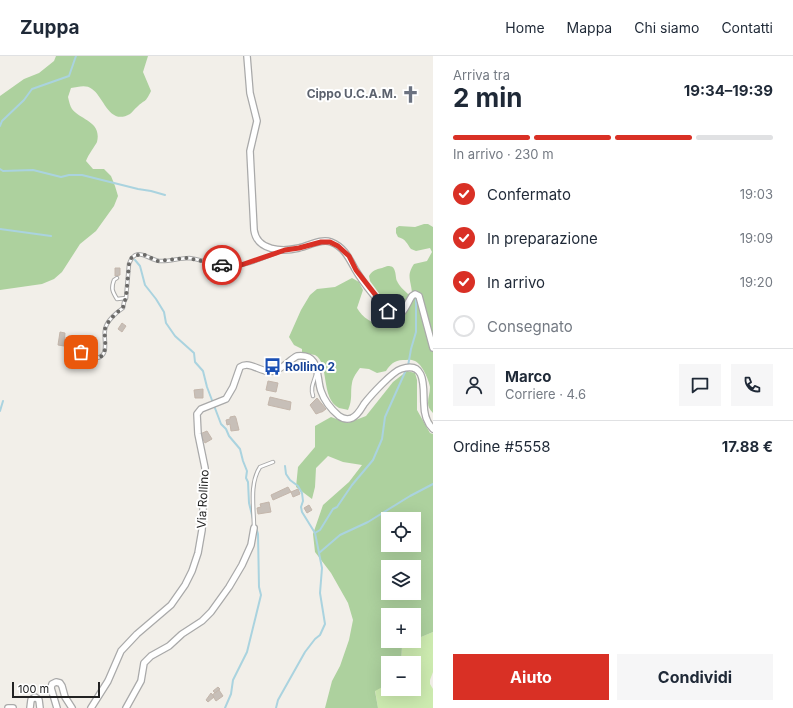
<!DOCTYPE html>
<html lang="it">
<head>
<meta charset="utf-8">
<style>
	body { margin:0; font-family:Inter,sans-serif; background:#f6f6f7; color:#1f2937; height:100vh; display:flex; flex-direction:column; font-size:15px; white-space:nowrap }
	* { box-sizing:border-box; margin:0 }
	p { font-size:13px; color:#747a83 }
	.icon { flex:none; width:22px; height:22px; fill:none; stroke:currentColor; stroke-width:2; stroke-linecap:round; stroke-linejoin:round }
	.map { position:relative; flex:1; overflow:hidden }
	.side { display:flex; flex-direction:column; background:#fff; width:360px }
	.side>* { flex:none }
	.controls { position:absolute; left:381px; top:456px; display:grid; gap:8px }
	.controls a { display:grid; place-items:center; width:40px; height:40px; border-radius:0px; background:#fff; box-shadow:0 4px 16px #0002; font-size:20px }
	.scale { position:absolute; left:12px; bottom:10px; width:88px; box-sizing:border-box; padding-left:4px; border:2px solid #222; border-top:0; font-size:11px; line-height:14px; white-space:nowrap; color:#222; -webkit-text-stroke:3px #fff; paint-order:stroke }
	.pin { position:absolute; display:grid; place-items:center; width:34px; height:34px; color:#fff; margin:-17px; border-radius:8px; box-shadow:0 2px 6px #0006 }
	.courier { position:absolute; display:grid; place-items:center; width:40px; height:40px; margin:-20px; border:3px solid #d93025; border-radius:50%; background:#fff; color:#222; box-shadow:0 1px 5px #0007 }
	.summary em { font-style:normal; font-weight:700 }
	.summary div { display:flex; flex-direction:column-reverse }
	.summary { display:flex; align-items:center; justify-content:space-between; height:68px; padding:0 20px }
	h1 { font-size:26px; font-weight:700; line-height:30px }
	.bar { display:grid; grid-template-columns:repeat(4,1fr); gap:6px 4px; align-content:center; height:48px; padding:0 20px }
	.bar i { height:5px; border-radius:3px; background:#e0e1e3 }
	.bar .active { background:#d93025 }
	.bar p { grid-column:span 4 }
	.line { display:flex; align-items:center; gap:10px; padding:0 20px; border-top:1px solid #e0e1e3 }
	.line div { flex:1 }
	.round { display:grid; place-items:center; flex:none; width:42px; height:42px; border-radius:0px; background:#f6f6f7 }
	ol { padding:0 20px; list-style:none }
	li { display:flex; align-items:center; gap:12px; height:44px }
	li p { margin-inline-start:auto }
	li .icon { padding:4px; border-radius:50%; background:#d93025; color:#fff; stroke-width:4 }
	li:last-child { color:#747a83 }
	li i { width:22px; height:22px; border:2px solid #e0e1e3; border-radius:50% }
	.action { display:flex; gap:8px; margin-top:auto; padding:8px 20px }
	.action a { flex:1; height:46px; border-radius:0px; background:#d93025; color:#fff; font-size:16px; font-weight:700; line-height:46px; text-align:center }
	.action a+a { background:#f6f6f7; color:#1f2937 }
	header { display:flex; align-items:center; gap:24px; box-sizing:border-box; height:56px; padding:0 20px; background:#fff; border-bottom:1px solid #e0e1e3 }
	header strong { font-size:19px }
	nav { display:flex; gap:22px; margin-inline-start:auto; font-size:14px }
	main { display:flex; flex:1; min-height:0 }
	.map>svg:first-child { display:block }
	.grass { fill:#cdebb0 }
	.forest { fill:#add19e; fill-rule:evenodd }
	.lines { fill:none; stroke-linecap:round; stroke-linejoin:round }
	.stream { stroke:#aad3df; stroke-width:2 }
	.building { fill:#c7bfb8; stroke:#c4b6ab }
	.service-casing { stroke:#a9a9a9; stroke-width:4.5 }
	.minor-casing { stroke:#a9a9a9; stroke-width:8 }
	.service { stroke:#fff; stroke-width:2.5 }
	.minor { stroke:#fff; stroke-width:5.5 }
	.done { stroke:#6b6a68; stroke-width:4; stroke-dasharray:0 7.2 }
	.route { stroke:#d93025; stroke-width:5 }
	.labels { text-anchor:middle; stroke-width:4; stroke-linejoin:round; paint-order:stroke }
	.worship-label { font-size:12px; font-weight:bold; fill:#5b616d; stroke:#fff; text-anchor:end }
	.transit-label { font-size:12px; font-weight:bold; fill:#164399; stroke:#fff; text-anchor:start }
	.street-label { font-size:12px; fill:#222; stroke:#fff }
</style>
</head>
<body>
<header>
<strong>Zuppa</strong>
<nav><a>Home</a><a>Mappa</a><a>Chi siamo</a><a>Contatti</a></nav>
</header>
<main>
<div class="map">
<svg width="433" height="652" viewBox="0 0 433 652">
	<rect width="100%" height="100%" fill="#f2efe9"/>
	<polygon class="grass" points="433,576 433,616 430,624 430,628 433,633 433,652 378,652 375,634 388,628 388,633 414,633 414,607 401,607 402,589"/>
	<g class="forest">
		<path d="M56,0h92l-5,16 8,19c-6,13 -6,8 -14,16 -3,2 -4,5 -7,7 -21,12 -26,-17 -38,-25 -6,-5 -14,-2 -21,-1l-3,9c1,4 2,9 4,12 8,11 30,12 25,33 -2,4 -9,13 -11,19l7,8h11l7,7 4,10 3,10 -4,10 -18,25 -16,13 -18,28 -8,7 -12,5 -42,6v-194l24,-17 15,-6 15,-12z"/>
		<path d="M424,168h4l5,3v186c-9,-8 -3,-16 -3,-26 -1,-7 -8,-23 -15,-26 -4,-2 -9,-1 -12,-1 -9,0 -13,5 -17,11l-9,2 -8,-4 -9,-1c-3,4 -7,9 -8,15 -2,10 1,16 -4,27 -2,-1 -6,-1 -9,-2 -19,-10 -9,-45 -24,-53 -4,-1 -9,-1 -13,-2v-4l-8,-4 -5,-8 12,-27 9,-15 7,-6 18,-2 17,-9 7,4 4,8 -6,18c9,16 29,22 44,9l1,-5c-5,-2 -9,-2 -13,-5l-19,-26 -1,-5c3,-5 7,-7 13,-8 3,-1 4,-2 6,-2 9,-1 7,11 9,15 2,5 7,9 11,13l4,-1c-1,-13 -6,-17 2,-29l13,-3 5,-9 -2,-4 -14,3 -5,-2c-4,-5 -5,-10 -13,-12l-2,-4v-5l3,-2 16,1z"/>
		<path d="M407,315l8,2 2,7v30l13,23 3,1v198l-19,8v-25h-26v26h25l-11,5 -1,17h-13v21l-13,7 3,17h-53l7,-27 8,-15 9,-26 4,-20 -5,-17 -17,-30 -16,-21 -2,-18 10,-29 26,-23 13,-17 -19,-3 -15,-6 -12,12 -1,19 -3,12 -16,-12 2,-20 17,-20v-21l16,-9 17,6 18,-7 27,-34zM388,463h26v26h-26zM388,511h26v26h-26z"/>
	</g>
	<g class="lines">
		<g class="stream">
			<polyline points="0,70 2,65 24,44 32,33 69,20 76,0"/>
			<polyline points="0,113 3,115 33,114 61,121 69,119 82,119 138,133 151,135 165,139"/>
			<polyline points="0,173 51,180"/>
			<polyline points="135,204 140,210 145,229 156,243 164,256 166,267 175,280 194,297 195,306 203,315 207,331 221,368 226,373 229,380 240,393 243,405 247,415 246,422 248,426 249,447 253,463"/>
			<polyline points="408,310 411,293 416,276 416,242"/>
			<polyline points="0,355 3,345"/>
			<polyline points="315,477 320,474 333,453 337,451 352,429 373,404 382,383 385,361 406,314"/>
			<polyline points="319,497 340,479 368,466 410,440 433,428"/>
			<polyline points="225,652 231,638 233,624 247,596 261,539 259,531 258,478 256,471"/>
			<polyline points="276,652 278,644 305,596 315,583 320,579 325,568 320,537 322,512 315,477 302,456 301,451 303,445 302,437 298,430 290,424 286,418 285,410"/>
		</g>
	</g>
	<g class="building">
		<polygon points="115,212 120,212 120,219 115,220"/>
		<polygon points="122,267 126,270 122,276 118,273"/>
		<polygon points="60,276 65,277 64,290 58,289"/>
		<polygon points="268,325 278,327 276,336 266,334"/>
		<polygon points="203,333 203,342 195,342 194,334"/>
		<polygon points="270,341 291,346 290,354 268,349"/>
		<polygon points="317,342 326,353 322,356 321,356 316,358 310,349"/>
		<polygon points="235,360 236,362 239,374 231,375 230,368 227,369 226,364 230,363 230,361"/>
		<polygon points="207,375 212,383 205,387 200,378"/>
		<polygon points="288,431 291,436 273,444 271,439"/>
		<polygon points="298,433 300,438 293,441 291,436"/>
		<polygon points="269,446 271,456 258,458 257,452 261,451 260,448"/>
		<polygon points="309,449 312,454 307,457 304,452"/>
		<polygon points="218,631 220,633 215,637 213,635"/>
		<polygon points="219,634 223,640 216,645 212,639"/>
		<polygon points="211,637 214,641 208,646 206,644"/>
	</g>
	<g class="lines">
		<defs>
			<g id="service">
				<path d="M117,222l-3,2c-3,8 -2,11 3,19l9,-1"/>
				<path d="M79,283c-1,6 -1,11 4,14 4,4 9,6 14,5 13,-3 6,-19 8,-28 1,-9 12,-18 18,-22l1,-6 2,-4 3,-34c7,-19 18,-5 30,-3 10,1 20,-3 30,-3 15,2 30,9 45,8 13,0 34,-10 47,-15"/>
				<polyline points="81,296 84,294 89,284"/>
				<path d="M313,340c-3,-9 1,-14 3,-22"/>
				<path d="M254,472c0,-20 -5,-44 6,-61l13,-5"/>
			</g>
			<g id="minor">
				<path d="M247,0l3,37 7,28 -7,30 4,79c3,21 28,22 45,18 10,-2 22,-10 32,-6 13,5 18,16 24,27 7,12 28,40 39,47 10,0 13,-13 18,-20l3,-2 4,2 14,52"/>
				<polyline points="8,652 13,652"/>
				<polyline points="30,652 31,644 35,641 39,644 40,652"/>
				<polyline points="57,652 51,632 52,628 56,626 60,627 62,630 65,641 72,652"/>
				<path d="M91,652l17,-27 13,-30 16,-17 34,-29 14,-20 7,-14 6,-18 4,-23 3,-62 -7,-34 -1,-20 4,-5 25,-10 7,-12 7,-20c11,-7 21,7 33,4 9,-1 16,-11 24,-15 24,-3 19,21 24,35 3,9 11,19 18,25 4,3 8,4 13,2 6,-3 9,-9 12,-14 7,-9 28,-32 37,-35 26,-9 22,20 23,35 0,8 2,18 9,25"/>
				<polyline points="126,652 141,625 144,607 151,600 169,590 182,578 202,565 211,556 229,531 242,509 251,489 254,472"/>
			</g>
		</defs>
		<use href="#service" class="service-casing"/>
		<use href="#minor" class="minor-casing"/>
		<use href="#service" class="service"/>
		<use href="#minor" class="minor"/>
	</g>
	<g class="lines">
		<path class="done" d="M81,296c8,5 23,11 24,-4 1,-6 -1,-13 0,-19 2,-8 12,-17 18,-21l1,-6 2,-4 3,-34 1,-5 4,-3 9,-2 14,7 30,-3 35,7"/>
		<polyline class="route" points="222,209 235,210 241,209 285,194 299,192 321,186 330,186 338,190 349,200 356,214 388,255"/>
	</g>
	<defs>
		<symbol id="church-bare" viewBox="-9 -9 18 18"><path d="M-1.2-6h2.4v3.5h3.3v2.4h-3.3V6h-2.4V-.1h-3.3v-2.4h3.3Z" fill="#6b7280" stroke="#fff" stroke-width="2.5" paint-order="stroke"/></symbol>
		<symbol id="bus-bare" viewBox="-9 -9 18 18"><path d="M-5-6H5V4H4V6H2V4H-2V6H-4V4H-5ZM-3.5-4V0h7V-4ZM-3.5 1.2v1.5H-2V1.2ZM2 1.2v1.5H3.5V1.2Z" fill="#1a4fb4" stroke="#fff" stroke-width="2.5" paint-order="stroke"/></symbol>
	</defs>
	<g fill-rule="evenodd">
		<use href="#church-bare" x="398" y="26" width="25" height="25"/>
		<use href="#bus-bare" x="260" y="298" width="25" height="25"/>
	</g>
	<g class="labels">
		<g class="worship-label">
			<text x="397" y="42">Cippo U.C.A.M.</text>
		</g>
		<g class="transit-label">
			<text x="285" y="315">Rollino 2</text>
		</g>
		<g class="street-label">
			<text transform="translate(203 443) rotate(-87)" y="4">Via Rollino</text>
		</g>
	</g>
</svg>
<div class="controls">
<a><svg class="icon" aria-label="locate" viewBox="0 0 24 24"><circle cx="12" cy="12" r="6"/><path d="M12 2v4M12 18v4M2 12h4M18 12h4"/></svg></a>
<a><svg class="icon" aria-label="layers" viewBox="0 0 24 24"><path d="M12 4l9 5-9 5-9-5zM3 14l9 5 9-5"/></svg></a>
<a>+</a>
<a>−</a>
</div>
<div class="scale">100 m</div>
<div class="pin" style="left:81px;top:296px;background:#ea580c"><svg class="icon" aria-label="bag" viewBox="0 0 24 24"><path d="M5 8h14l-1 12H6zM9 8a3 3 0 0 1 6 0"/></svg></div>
<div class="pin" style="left:388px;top:255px;background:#1f2937"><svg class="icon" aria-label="home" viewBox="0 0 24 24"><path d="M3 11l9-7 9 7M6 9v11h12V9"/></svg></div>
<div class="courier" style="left:222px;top:209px"><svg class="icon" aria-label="car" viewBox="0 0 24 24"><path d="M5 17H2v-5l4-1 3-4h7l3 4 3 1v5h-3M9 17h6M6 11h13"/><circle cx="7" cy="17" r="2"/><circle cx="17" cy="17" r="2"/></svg></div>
</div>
<section class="side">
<div class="summary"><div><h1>2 min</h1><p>Arriva tra</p></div><em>19:34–19:39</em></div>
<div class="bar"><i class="active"></i><i class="active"></i><i class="active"></i><i></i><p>In arrivo · 230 m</p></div>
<ol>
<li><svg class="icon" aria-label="check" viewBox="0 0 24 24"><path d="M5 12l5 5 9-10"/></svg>Confermato<p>19:03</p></li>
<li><svg class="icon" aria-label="check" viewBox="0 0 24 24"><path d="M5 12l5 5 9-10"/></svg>In preparazione<p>19:09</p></li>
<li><svg class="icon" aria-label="check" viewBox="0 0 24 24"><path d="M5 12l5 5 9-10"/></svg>In arrivo<p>19:20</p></li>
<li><i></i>Consegnato</li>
</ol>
<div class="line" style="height:72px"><a class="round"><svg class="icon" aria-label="person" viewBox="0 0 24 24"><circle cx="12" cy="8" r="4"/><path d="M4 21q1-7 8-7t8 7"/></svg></a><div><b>Marco</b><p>Corriere · 4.6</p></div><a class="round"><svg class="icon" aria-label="chat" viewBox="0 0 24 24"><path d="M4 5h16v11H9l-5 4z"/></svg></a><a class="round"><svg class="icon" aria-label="phone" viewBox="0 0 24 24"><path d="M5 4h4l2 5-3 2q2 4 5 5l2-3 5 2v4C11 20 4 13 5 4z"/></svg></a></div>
<div class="line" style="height:52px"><div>Ordine #5558</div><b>17.88 €</b></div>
<div class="action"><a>Aiuto</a><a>Condividi</a></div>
</section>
</main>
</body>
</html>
